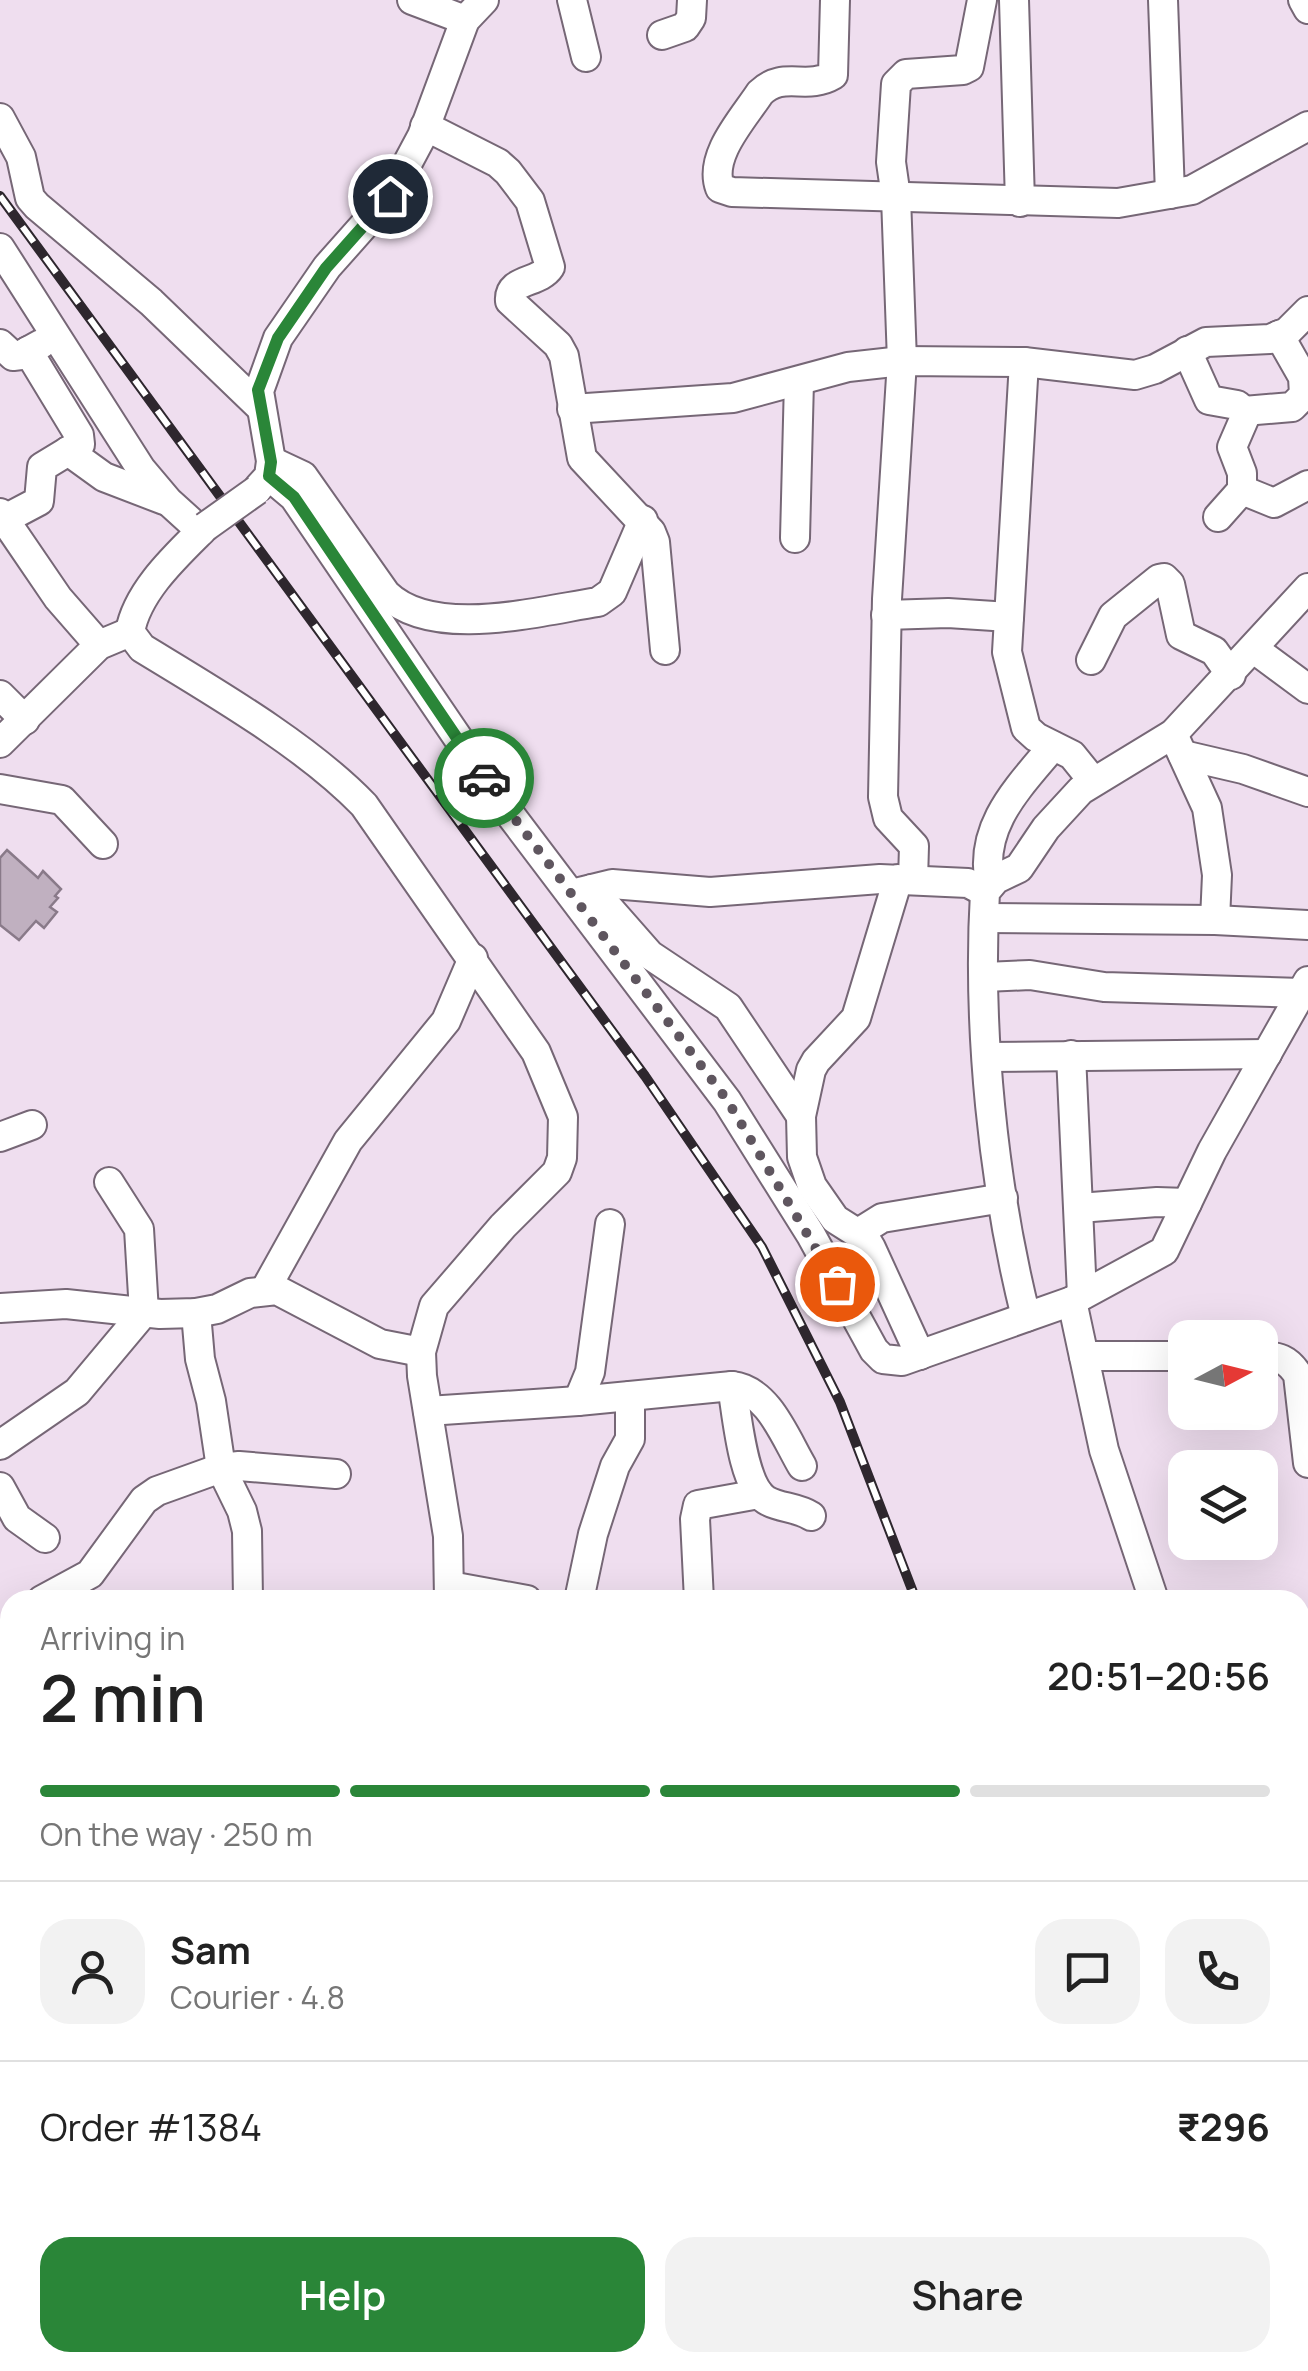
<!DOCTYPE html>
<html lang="en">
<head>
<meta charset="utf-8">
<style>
	body { margin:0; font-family:Manrope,sans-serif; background:#f2f2f2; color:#222; height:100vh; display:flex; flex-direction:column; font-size:38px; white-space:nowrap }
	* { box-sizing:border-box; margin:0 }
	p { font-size:32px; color:#767676 }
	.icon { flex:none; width:55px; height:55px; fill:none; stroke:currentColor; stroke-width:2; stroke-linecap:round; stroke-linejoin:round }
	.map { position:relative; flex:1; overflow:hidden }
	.sheet { position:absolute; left:0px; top:1590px; width:1310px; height:782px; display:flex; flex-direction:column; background:#fff; border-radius:30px 30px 0 0; box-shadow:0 10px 40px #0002 }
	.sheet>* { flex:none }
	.needle { width:65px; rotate:83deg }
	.controls { position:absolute; left:1168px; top:1320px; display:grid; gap:20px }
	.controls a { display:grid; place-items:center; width:110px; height:110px; border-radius:20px; background:#fff; box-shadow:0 10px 40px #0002; font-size:50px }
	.pin { position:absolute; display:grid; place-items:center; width:85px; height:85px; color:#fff; margin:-42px; border:5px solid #fff; border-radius:50%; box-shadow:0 2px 10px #0007 }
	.courier { position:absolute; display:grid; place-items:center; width:100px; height:100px; margin:-50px; border:8px solid #2a8638; border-radius:50%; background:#fff; color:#222; box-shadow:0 2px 12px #0007 }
	.overview em { font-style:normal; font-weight:600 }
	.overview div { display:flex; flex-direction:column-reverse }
	.overview { display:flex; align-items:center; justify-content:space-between; height:170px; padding:0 40px }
	h1 { font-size:65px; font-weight:600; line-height:75px }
	.bar { display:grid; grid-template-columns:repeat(4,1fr); gap:15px 10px; align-content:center; height:120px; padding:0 40px }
	.bar i { height:12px; border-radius:8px; background:#e0e0e0 }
	.bar .on { background:#2a8638 }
	.bar p { grid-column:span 4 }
	.line { display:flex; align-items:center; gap:25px; padding:0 40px; border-top:2px solid #e0e0e0 }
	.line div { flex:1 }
	.round { display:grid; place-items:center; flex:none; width:105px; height:105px; border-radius:30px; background:#f2f2f2 }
	.action { display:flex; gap:20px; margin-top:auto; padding:20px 40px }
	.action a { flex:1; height:115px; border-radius:30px; background:#2a8638; color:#fff; font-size:40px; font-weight:600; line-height:115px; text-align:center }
	.action a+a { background:#f2f2f2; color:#222 }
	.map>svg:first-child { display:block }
	.built { fill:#e6cfe6 }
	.building { fill:#c0b0c0; stroke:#897a89; stroke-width:2.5 }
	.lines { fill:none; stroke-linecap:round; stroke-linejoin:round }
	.minor-casing { stroke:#766776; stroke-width:32 }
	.minor { stroke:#fff; stroke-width:28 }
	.rail-casing { stroke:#2e272e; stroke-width:10 }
	.rail { stroke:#fff; stroke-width:6; stroke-dasharray:19; stroke-linecap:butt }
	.minor-bridge-casing { stroke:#766776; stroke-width:32; stroke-linecap:butt }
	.minor-bridge { stroke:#fff; stroke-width:28 }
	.done { stroke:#5f565f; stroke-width:10; stroke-dasharray:0 18 }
	.route { stroke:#2a8638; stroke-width:12 }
</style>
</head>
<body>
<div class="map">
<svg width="1308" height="2371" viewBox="0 0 1308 2371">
	<rect width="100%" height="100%" fill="#efdeef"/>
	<polygon class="built" points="1196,2363 1198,2371 982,2371 980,2363"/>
	<polygon class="building" points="7,850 38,878 43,871 61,889 55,896 58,898 50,907 57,912 44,928 36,921 19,940 0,925 0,858"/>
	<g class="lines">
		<defs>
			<g id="minor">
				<polyline points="412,0 465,20"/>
				<polyline points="572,0 586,57"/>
				<path d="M835,0l-2,75c-27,16 -50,-5 -73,18 -17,26 -52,63 -40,95l12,4 386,11 74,-13 116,-64"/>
				<polyline points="1014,0 1020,202"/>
				<polyline points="1163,0 1170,194"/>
				<polyline points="1303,0 1308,9"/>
				<polyline points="662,35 685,27 691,18 692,0"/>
				<polyline points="0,118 21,157 30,198 37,206 151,302 259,406"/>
				<path d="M425,126l73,37 10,9 22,29 20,66c-11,17 -42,11 -40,34l48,44 6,11 18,102 69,74 4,10 10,108"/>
				<polyline points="0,248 141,469 168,501 201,531"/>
				<polyline points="0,344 13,356 21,355 41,344"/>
				<polyline points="1187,351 1209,400 1237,405 1244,411 1245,417 1232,447 1242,473 1242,490 1218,517"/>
				<polyline points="1024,362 1007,652 1026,728 1036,737 1072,755 1093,781"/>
				<polyline points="572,409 733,398 848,367 902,361 1024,362 1135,375 1155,369 1206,342 1270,339 1287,332 1308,311"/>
				<polyline points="1244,411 1292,407 1304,395 1303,377 1279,335"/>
				<polyline points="68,451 104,477 164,500"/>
				<path d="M271,461l32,15 83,118c47,46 153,17 212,8l14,-10 31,-72"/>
				<polyline points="269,476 294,497 509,813 727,1101 811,1235 874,1350 883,1359 902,1361 1072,1301 1164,1251 1212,1151 1308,981"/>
				<polyline points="259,487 269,476 271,461 259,391 278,338 327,267 390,196 422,136 465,20 484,0"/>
				<polyline points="1242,490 1274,503 1308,485"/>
				<polyline points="0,513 58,598 99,645"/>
				<polyline points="5,519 39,501 42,467 80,444 79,435 28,351"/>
				<path d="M205,527c-28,28 -68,64 -75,105l12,16c72,44 164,97 222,157l172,247 27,65 -1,41 -5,14 -54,54 -69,80 -13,46 1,24 26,160 1,64"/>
				<polyline points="795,538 799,381"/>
				<polyline points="886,615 948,613 1009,617"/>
				<polyline points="1254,649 1308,689"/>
				<polyline points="1091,660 1113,616 1159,579 1164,578 1170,584 1181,635 1214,651 1231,675"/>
				<polyline points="0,695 25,720"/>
				<polyline points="1173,734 1207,808 1217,875 1215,920"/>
				<polyline points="0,743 99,645 130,632"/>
				<polyline points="1183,755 1243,769 1308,792"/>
				<polyline points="0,789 62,800 103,844"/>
				<polyline points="898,879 856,1018 816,1061 811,1070 801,1116 802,1157 812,1186 835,1219 865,1238 871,1248 920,1355"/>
				<polyline points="913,880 914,846 888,818 883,797 887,599 902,361 896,197 891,162 896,84 906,74 963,70 969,67 982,0"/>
				<path d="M990,884c-12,-58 29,-97 63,-138"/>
				<polyline points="592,889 650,955 728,1007 801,1116"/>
				<polyline points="571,894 612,884 710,892 880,879 968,883 985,892"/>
				<polyline points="984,918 1215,920 1308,925"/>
				<polyline points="985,977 1030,975 1104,987 1301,993"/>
				<polyline points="1071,1055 1082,1295"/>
				<polyline points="987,1057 1267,1054"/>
				<polyline points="0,1137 32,1125"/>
				<polyline points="1079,1208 1157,1202 1187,1203"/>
				<polyline points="858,1233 882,1218 1003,1198"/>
				<polyline points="265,1290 348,1141 446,1021 473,958"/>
				<polyline points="1072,1301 1104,1450 1154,1600"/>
				<polyline points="0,1308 66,1304 160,1314 196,1313 217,1309 250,1293 277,1290 380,1344 421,1352"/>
				<polyline points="196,1313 200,1359 211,1401 221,1468 242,1511 247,1531 248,1600"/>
				<path d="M1026,1317c-33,-131 -49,-290 -41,-425l11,-13 23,-11 27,-40 35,-38 92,-56 135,-146"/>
				<polyline points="1084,1356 1185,1356"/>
				<path d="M1260,1356c18,0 28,3 38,19l10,88"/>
				<path d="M732,1386c5,27 10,99 34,114 13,8 31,7 45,16"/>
				<polyline points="578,1401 590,1372 610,1224"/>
				<path d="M428,1411l150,-10 154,-15c36,4 53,51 70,80"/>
				<polyline points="0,1445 77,1392 144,1312 139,1229 109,1182"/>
				<polyline points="0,1487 17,1518 45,1538"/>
				<polyline points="450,1586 527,1600"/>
				<polyline points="42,1600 90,1574 144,1500 157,1491 221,1468 239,1466 336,1474"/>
				<polyline points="579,1600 593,1534 615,1466 630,1439 630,1396"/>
				<polyline points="699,1600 695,1519 698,1505 759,1494"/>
				<polyline points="0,1647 10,1635"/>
				<polyline points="1300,1759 1308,1758"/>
				<polyline points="0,1979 10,1983"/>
				<polyline points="1300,2027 1308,2027"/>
				<polyline points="0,2350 10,2351"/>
				<polyline points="144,2362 144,2371"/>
				<polyline points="189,2362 210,2366 223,2362"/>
				<polyline points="295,2362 301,2371"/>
				<polyline points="468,2362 469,2371"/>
				<polyline points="727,2362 728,2371"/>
				<polyline points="1235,2362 1238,2371"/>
			</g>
		</defs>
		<use href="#minor" class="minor-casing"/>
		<use href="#minor" class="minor"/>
		<defs>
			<g id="rail">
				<polyline points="0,196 645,1076 762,1247 840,1402 916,1600"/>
				<polyline points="1147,2362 1150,2371"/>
			</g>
		</defs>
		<use href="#rail" class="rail-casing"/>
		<use href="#rail" class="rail"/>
		<defs>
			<polyline id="minor-bridge" points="205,527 257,490"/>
		</defs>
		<use href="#minor-bridge" class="minor-bridge-casing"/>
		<use href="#minor-bridge" class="minor-bridge"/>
	</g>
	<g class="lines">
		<polyline class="done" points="484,778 727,1100 837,1284"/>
		<polyline class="route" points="390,196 326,268 278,338 258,390 271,462 269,476 294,497 484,778"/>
	</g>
</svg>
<div class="controls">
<a><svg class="needle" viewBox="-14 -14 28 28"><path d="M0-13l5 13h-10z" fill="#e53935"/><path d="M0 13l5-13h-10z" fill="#767676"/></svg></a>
<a><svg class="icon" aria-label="layers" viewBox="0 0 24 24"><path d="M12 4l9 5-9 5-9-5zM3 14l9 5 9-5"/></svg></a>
</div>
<div class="pin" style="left:837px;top:1284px;background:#ea580c"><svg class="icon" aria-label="bag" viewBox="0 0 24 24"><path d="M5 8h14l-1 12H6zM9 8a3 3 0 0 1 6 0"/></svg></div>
<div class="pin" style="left:390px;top:196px;background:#1f2937"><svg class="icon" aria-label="home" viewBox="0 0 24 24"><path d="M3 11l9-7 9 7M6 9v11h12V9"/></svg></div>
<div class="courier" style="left:484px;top:778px"><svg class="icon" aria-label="car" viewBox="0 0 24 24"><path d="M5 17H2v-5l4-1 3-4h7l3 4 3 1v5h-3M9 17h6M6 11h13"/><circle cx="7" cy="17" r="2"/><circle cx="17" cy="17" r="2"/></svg></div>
<section class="sheet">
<div class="overview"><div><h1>2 min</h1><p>Arriving in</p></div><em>20:51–20:56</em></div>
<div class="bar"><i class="on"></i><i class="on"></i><i class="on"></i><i></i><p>On the way · 250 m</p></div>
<div class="line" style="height:180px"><a class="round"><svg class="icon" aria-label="person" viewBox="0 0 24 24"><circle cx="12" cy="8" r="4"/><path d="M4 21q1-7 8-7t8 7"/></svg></a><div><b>Sam</b><p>Courier · 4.8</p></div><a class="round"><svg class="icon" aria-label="chat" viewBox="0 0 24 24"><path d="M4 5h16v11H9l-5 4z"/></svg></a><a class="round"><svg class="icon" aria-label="phone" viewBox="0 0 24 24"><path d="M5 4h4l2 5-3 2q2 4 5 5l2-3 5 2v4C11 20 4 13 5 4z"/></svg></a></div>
<div class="line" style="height:130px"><div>Order #1384</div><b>₹296</b></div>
<div class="action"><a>Help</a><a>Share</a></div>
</section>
</div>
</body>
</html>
